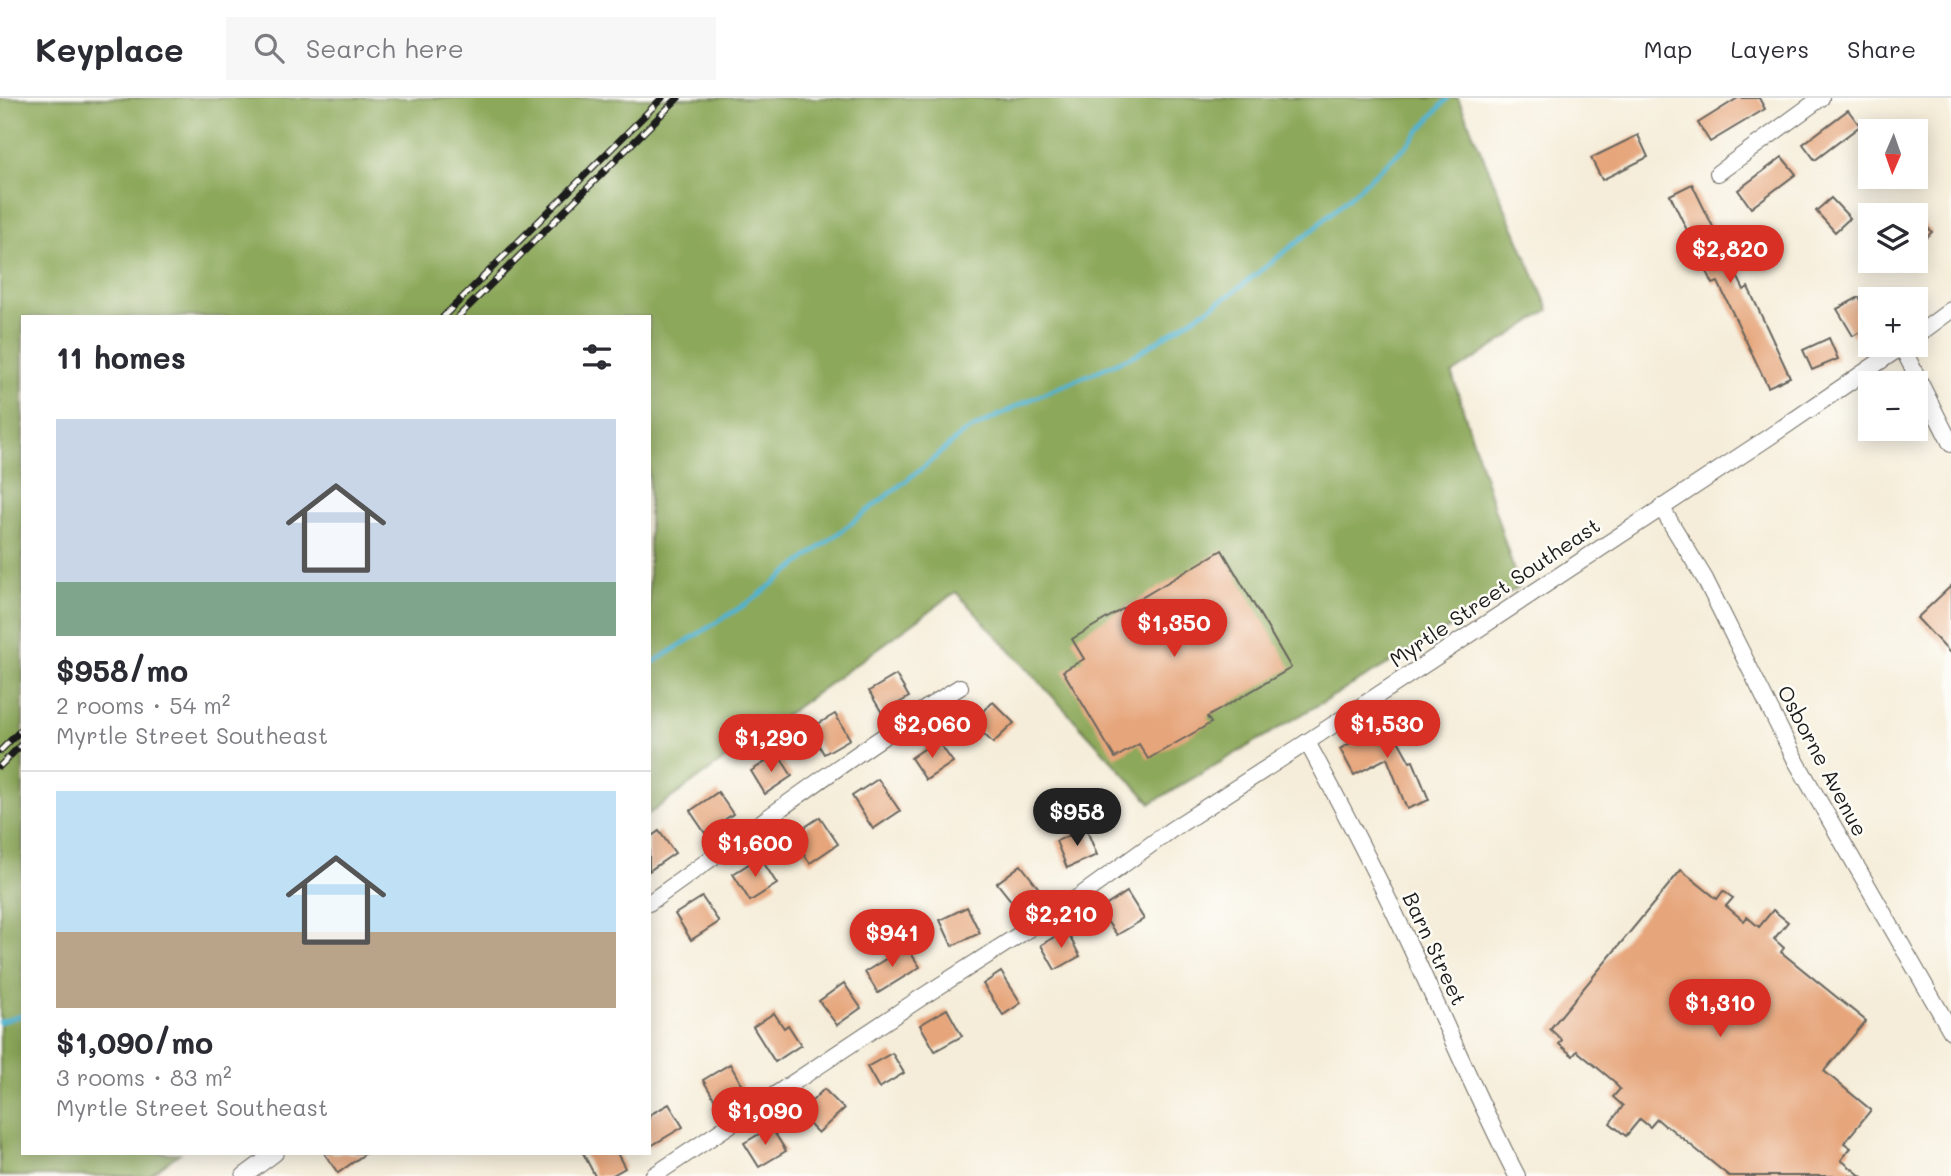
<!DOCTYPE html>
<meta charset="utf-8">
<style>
:root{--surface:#fff;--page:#f7f7f7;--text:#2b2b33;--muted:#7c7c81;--line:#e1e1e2;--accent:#d93025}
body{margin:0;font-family:Mali,sans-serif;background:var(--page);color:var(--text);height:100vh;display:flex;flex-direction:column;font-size:26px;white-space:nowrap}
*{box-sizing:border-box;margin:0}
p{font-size:23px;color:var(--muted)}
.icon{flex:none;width:38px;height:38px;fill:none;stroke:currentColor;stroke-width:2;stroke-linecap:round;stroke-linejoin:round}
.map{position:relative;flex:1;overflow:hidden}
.drawer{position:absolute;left:21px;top:217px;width:630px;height:840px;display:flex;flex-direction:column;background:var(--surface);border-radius:0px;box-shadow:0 4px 18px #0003}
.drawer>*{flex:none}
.needle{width:46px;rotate:182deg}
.tools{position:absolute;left:1858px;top:21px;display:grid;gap:14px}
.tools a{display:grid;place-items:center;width:70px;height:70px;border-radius:0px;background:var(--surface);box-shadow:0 4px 18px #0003;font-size:35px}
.price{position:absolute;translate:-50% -60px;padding:0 16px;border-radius:24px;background:var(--accent);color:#fff;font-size:23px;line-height:46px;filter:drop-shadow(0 2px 4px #0008)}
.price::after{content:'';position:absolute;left:50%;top:42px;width:21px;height:16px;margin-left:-10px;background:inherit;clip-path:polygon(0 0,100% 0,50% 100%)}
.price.selected{background:#222;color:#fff}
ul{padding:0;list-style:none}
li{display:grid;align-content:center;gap:14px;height:371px;padding:0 35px}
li+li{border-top:2px solid var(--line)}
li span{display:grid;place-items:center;height:217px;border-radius:0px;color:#555}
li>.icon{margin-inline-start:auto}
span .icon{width:126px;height:126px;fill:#fffc;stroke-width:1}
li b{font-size:30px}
h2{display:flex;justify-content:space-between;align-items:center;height:84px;padding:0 35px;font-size:30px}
header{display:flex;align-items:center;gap:42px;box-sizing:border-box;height:98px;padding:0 35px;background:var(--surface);border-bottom:2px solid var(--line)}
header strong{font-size:33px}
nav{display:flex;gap:38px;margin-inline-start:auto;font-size:24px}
.search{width:490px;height:63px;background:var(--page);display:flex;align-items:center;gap:18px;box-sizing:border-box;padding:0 24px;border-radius:0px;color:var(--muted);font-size:26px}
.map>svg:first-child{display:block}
.forest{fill:#8ca85a;stroke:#54623b;stroke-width:2}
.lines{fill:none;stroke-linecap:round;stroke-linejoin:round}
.stream{stroke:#50b2cf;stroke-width:4.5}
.building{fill:#e6a57a}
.minor-casing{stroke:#68655e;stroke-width:18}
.minor{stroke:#fff;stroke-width:16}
.rail-casing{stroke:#1c1c1c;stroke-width:7}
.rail{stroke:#fdfcf7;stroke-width:4.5;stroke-dasharray:13;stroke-linecap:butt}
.labels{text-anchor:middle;stroke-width:5;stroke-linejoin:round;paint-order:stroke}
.street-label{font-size:21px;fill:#1c1c1c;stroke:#fdfcf7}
</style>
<header>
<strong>Keyplace</strong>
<div class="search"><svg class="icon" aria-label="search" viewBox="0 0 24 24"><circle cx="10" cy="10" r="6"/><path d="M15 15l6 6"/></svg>Search here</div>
<nav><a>Map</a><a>Layers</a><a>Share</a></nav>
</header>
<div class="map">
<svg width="1951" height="1078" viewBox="0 0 1951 1078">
<rect width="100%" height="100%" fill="#fdfcf7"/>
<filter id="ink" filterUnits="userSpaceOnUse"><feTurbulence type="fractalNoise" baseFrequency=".0143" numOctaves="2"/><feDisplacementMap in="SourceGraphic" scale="14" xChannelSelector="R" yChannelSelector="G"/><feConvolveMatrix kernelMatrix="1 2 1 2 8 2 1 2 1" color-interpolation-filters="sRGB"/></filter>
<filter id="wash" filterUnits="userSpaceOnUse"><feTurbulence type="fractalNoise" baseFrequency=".00686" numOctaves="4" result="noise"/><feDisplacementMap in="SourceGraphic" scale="28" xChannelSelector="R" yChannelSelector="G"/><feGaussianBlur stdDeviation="1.57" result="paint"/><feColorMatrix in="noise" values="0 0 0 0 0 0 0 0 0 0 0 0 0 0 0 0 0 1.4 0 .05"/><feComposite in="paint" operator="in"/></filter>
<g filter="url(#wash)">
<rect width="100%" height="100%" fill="#f5edd9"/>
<polygon class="forest" points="0,0 1458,0 1549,212 1452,276 1519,489 1151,705 956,494 649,716 649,219 23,219 23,1055 180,1055 148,1078 0,1078"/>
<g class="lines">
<g class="stream">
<polyline points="649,567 752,502 925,368 962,336 1025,304 1137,256 1231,196 1310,134 1406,48 1448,0"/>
<polyline points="0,924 23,917"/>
</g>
</g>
<g id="blocks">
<g class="building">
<polygon points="1738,0 1759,0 1765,11 1710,44 1698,25"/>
<polygon points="1848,12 1860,28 1815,62 1803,46"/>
<polygon points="1638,37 1648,59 1602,82 1591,60"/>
<polygon points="1782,59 1796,76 1751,110 1738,92"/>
<polygon points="1692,86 1744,192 1748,189 1790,279 1768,289 1718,184 1713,186 1670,97"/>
<polygon points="1831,100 1850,120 1835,134 1816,113"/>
<polygon points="1916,118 1932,134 1916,149"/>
<polygon points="1859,199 1871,219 1871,228 1853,238 1837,211"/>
<polygon points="1829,240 1838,261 1812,272 1803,252"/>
<polygon points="1222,452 1291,570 1207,619 1211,625 1148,661 1139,646 1115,660 1063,573 1084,561 1072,541"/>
<polygon points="1951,488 1951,556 1917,520"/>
<polygon points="896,577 909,599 882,615 869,593"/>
<polygon points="993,604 1014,625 993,645 972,624"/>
<polygon points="835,616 850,641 824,656 809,631"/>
<polygon points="1384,617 1410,664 1413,663 1429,702 1407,711 1387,660 1354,677 1340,651 1375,631 1371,624"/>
<polygon points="937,642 953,664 926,682 911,660"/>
<polygon points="778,656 792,678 765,696 751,673"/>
<polygon points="878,681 900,713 873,731 852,698"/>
<polygon points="718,694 733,716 705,735 690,713"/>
<polygon points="820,719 838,746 810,765 792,738"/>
<polygon points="1086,730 1097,757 1067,770 1056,743"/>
<polygon points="659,733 675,755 649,773 649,740"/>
<polygon points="760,759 777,786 750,803 733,776"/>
<polygon points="1021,767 1040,792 1017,810 997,785"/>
<polygon points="1681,772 1717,801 1723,793 1733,800 1726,808 1744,823 1747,819 1759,829 1773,812 1788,824 1774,841 1784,850 1781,854 1866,923 1824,973 1871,1012 1844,1045 1851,1050 1841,1062 1861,1078 1729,1078 1666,1027 1665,1028 1657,1021 1650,1029 1640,1021 1626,1038 1610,1025 1623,1008 1613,999 1620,991 1615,986 1616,985 1577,953 1573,958 1559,946 1562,942 1550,931"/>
<polygon points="1127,794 1144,821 1117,837 1099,812"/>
<polygon points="702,799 719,824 691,842 675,816"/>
<polygon points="967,809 980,835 952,848 940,822"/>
<polygon points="1066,832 1080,858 1055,872 1041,847"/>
<polygon points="906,848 920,869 878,895 865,874"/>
<polygon points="1001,874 1021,905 1003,917 983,886"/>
<polygon points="844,885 861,910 837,927 819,903"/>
<polygon points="947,911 962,938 935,953 920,927"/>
<polygon points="774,915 784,930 788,927 801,947 775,964 753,929"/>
<polygon points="892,955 904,975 879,990 867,969"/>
<polygon points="730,966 743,989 716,1004 703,982"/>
<polygon points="824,991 844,1011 818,1035 805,1022 812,1015 806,1009"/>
<polygon points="669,1006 683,1029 649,1049 649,1017"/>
<polygon points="771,1029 786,1053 759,1069 744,1045"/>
<polygon points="324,1055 366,1055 338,1075"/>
<polygon points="583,1055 617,1055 625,1070 611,1078 595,1078"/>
</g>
</g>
</g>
<g filter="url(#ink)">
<use href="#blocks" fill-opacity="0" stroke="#68655e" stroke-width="2"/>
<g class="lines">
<defs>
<g id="minor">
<polyline points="1718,75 1821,0"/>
<polyline points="1916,238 1951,212"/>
<polyline points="1902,249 1951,346"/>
<polyline points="1661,409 1705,481 1796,663 1951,933"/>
<path d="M1307,644C1344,712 1379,780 1411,850C1446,926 1478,1003 1517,1078"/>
<path d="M649,805C752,732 853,655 960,589"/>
<polyline points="244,1078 275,1055"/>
<polyline points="653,1078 919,901 1080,798 1171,732 1307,644 1769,339 1904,247"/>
</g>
</defs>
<use href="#minor" class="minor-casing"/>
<use href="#minor" class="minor"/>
<defs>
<g id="rail">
<polyline points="443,219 662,0"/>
<polyline points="458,219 678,0"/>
<polyline points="0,653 23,630"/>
<polyline points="0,668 23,645"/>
</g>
</defs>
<use href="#rail" class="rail-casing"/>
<use href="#rail" class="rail"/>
</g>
</g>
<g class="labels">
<g class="street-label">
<text transform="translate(1495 495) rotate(-34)" y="7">Myrtle Street Southeast</text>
<text transform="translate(1822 663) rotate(62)" y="7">Osborne Avenue</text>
<text transform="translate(1434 851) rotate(65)" y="7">Barn Street</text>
</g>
</g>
</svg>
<div class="tools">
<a><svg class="needle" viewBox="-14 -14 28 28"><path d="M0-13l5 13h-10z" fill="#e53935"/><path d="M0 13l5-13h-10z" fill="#7c7c81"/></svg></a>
<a><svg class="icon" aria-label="layers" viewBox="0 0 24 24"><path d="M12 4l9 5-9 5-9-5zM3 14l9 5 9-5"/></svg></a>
<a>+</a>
<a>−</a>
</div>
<b class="price" style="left:1730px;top:187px">$2,820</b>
<b class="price" style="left:1174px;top:561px">$1,350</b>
<b class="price" style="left:932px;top:662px">$2,060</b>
<b class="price" style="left:1387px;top:662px">$1,530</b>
<b class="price" style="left:771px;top:676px">$1,290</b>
<b class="price selected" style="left:1077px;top:750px">$958</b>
<b class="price" style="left:755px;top:781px">$1,600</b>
<b class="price" style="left:1061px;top:852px">$2,210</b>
<b class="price" style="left:892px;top:871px">$941</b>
<b class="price" style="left:1720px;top:941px">$1,310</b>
<b class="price" style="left:765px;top:1049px">$1,090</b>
<section class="drawer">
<h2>11 homes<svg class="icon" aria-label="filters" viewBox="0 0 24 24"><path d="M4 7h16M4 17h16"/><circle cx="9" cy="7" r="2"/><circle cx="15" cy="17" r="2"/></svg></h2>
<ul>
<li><span style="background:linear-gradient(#c9d6e8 75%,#7fa58c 0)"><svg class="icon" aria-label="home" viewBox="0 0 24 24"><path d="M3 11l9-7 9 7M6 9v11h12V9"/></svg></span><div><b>$958/mo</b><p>2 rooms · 54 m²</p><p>Myrtle Street Southeast</p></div></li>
<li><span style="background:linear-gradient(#bfe0f5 65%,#b9a48a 0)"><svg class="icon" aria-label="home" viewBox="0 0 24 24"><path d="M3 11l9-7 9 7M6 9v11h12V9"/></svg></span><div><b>$1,090/mo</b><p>3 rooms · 83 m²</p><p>Myrtle Street Southeast</p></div></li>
</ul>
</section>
</div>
